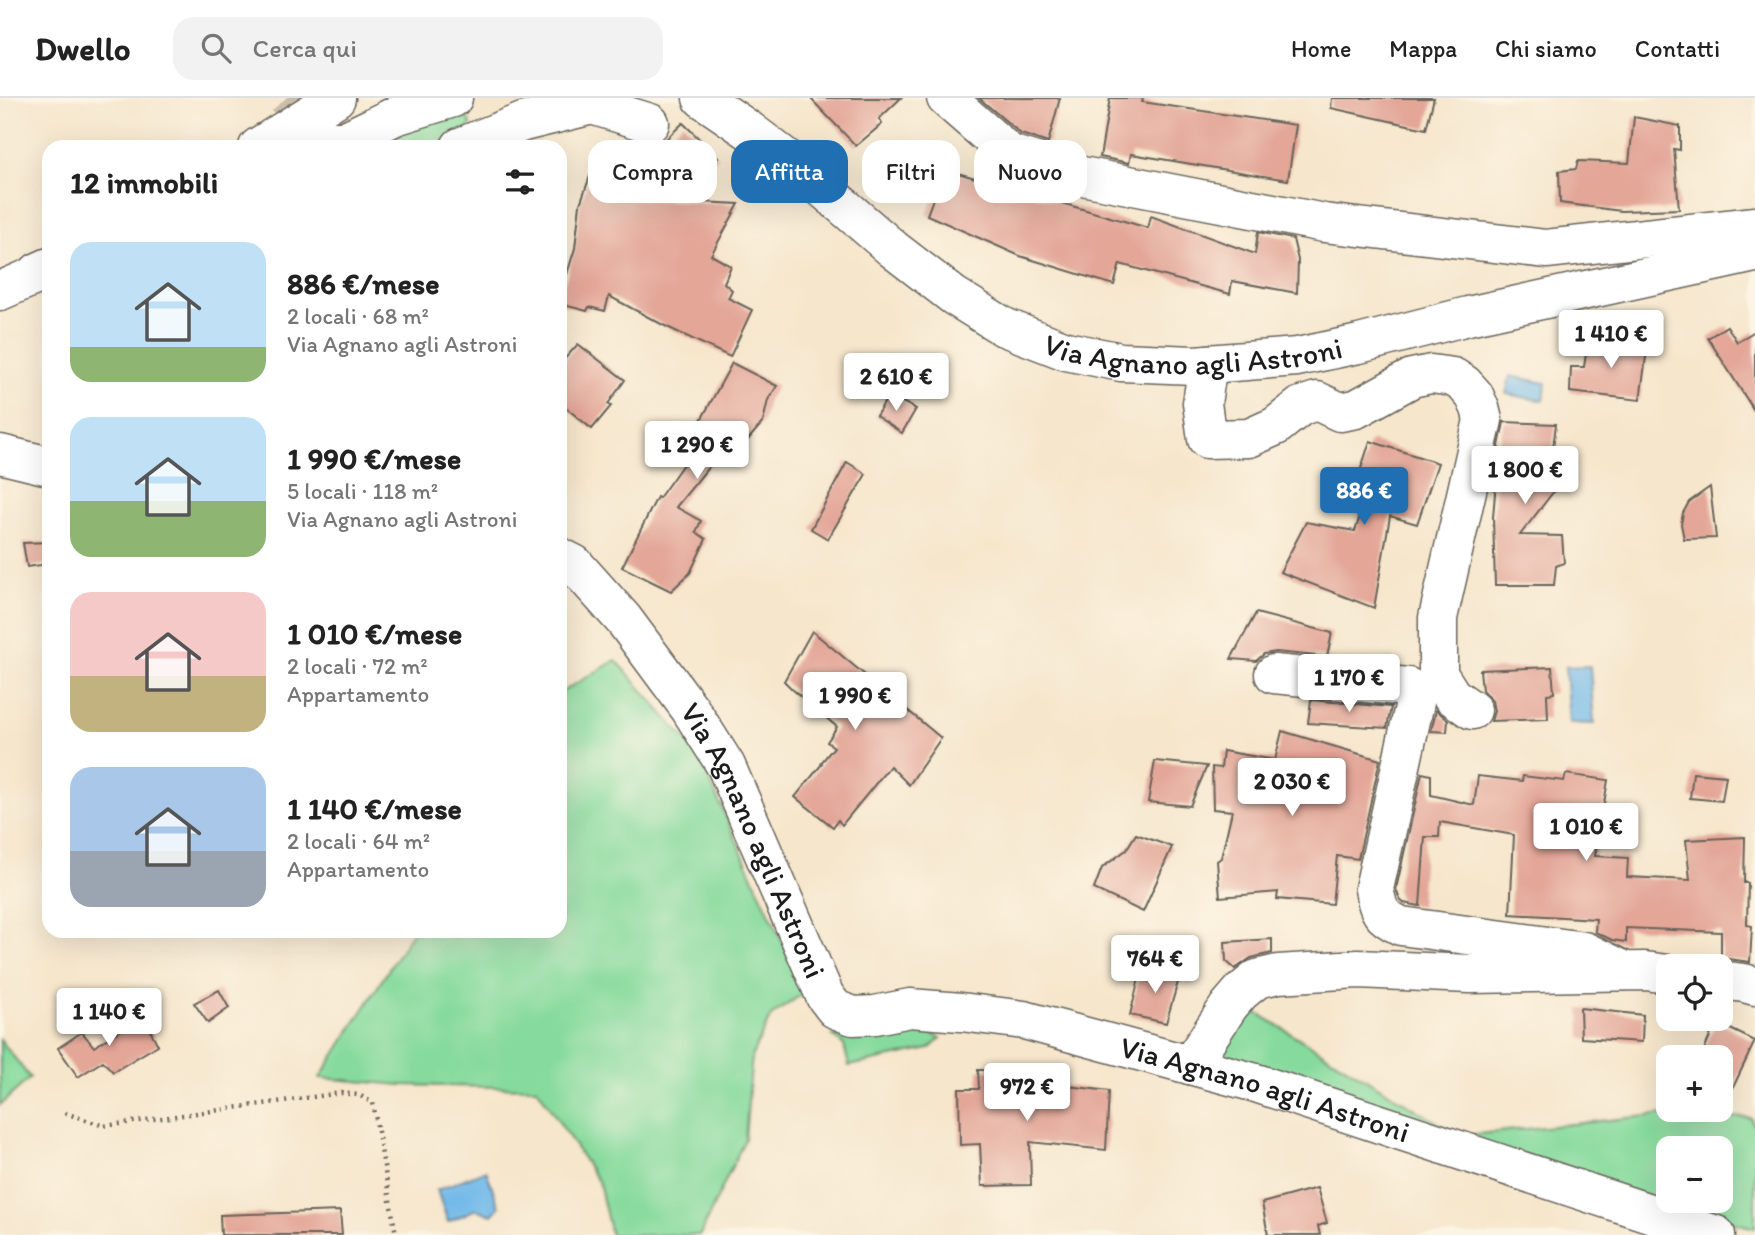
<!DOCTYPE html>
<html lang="it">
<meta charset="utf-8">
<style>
:root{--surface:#fff;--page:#f2f2f2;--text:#222;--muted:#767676;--line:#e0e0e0;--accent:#1f6fb2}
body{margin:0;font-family:Itim,sans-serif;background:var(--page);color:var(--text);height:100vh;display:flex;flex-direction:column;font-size:26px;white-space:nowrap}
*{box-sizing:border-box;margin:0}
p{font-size:23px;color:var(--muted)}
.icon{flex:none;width:38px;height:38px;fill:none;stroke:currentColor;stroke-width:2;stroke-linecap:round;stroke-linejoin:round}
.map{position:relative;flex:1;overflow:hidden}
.panel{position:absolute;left:42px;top:42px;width:525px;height:798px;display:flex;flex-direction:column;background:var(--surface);border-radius:21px;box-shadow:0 7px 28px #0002}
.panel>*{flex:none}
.hud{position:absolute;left:588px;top:42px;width:665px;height:63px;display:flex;gap:14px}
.buttons{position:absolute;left:1656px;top:856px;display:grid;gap:14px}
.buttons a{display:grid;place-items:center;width:77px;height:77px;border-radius:14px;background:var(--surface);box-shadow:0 7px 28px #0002;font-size:35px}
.price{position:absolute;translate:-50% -60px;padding:0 16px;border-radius:7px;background:#fff;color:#222;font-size:23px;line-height:46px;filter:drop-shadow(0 2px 4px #0008)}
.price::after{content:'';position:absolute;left:50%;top:42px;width:21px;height:16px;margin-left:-10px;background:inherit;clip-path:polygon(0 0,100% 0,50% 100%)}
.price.current{background:var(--accent);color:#fff}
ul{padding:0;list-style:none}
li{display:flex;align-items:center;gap:21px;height:175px;padding:0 28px}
li span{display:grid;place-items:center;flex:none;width:196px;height:140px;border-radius:21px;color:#555}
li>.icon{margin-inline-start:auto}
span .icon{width:84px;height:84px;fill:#fffc;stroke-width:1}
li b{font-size:30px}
h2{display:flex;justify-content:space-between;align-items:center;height:84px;padding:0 28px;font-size:30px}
.chip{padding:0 24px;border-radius:21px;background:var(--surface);box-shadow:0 7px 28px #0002;font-size:24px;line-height:63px}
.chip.current{background:var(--accent);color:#fff}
header{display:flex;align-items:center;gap:42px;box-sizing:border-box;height:98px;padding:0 35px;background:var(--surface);border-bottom:2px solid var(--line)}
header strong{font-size:33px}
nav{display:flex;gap:38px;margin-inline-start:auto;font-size:24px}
.search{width:490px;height:63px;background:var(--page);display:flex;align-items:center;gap:18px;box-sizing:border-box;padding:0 24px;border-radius:21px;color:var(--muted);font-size:26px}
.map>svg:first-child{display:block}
.green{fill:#86da9d;stroke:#517b5c;stroke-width:2;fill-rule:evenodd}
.water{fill:#72b9e9;stroke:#476a82;stroke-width:2}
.building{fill:#e3a697}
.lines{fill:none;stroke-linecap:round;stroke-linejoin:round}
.minor-tunnel{stroke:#cabea9;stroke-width:38;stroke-dasharray:38 19;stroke-linecap:butt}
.minor-casing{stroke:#68635a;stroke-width:41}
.path{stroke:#68635a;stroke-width:4.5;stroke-dasharray:2 5;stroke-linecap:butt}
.minor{stroke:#fff;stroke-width:38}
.labels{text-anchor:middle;stroke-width:7;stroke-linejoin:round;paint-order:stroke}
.street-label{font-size:30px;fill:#1c1c1c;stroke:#fcf5e5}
</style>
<header>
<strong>Dwello</strong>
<div class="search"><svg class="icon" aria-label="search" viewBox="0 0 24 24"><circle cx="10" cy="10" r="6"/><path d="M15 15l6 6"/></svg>Cerca qui</div>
<nav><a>Home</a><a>Mappa</a><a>Chi siamo</a><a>Contatti</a></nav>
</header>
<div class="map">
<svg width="1755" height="1137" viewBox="0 0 1755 1137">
<rect width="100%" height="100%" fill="#fcf5e5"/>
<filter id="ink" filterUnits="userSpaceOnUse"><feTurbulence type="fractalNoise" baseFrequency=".0143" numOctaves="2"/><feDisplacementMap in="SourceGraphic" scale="14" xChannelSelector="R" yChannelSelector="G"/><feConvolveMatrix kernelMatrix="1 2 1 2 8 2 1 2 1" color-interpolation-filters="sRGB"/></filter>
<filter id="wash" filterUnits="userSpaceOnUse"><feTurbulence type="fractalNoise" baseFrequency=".00686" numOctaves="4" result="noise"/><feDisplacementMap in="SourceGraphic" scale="28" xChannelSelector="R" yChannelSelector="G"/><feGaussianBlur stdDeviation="1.57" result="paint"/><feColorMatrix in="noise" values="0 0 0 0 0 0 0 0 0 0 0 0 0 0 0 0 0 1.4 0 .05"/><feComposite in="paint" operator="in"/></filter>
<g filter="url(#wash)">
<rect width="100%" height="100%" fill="#f6e6cc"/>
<g class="green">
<polygon points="450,7 467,16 471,27 457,43 440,49 347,49"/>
<polygon points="616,562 697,655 805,894 771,918 752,957 745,1041 700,1137 611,1137 599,1085 537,990 401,987 320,980 413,833 560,833 560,595"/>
<path d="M1244,907L1460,1038L1665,1016L1751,1020L1755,1030V1130L1624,1097L1209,957ZM1668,1050H1720V1102H1668Z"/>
<polygon points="921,931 941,940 929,951 849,968 844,947 833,938"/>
<polygon points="0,941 30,980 0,1007"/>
</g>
<g class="water">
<polygon points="1510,278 1546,285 1544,303 1506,296"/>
<polygon points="1590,568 1594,626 1569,625 1565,569"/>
<polygon points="486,1072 499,1109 492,1117 476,1111 448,1124 437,1092"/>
</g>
<g id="blocks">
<g class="building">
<polygon points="810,0 901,0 879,21 882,26 856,48"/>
<polygon points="979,0 1060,0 1048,45 1021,36"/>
<polygon points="1110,0 1143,0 1142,4 1296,27 1288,82 1131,56 1129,65 1100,59"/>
<polygon points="1332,0 1434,0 1426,31 1331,10"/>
<polygon points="1634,19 1680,28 1680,52 1674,51 1679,111 1621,113 1560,105 1559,73 1576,71 1578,63 1629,65"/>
<polygon points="683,25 718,59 694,85 673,67 675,65 669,57 672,51 665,42"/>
<polygon points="593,70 615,77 641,101 739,106 711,157 731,168 724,185 732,192 728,200 752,212 730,259 663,227 609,198 605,213 589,209 587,213 560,206 560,199 575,150 580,106"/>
<polygon points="944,71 1148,130 1151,118 1255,156 1258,134 1293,141 1298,162 1297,195 1232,183 1230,196 1120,166 1114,187 1020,158 927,117"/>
<polygon points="1727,228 1737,244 1755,233 1755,314 1708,240"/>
<polygon points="1588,242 1648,245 1640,302 1570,294 1571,269 1584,269"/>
<polygon points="578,246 625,282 608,306 611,308 592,331 560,305 560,266"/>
<polygon points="732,265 777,288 768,302 763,324 747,343 745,343 738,353 728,345 676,409 701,423 696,434 706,441 690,475 671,493 622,469 657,399 659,400 708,331 700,324"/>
<polygon points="889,297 916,311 902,335 876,318"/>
<polygon points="1504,324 1556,326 1553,350 1557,351 1554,393 1520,437 1562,438 1564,465 1556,468 1554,487 1495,487 1493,419 1499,348"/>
<polygon points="1370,343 1438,365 1417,426 1390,418 1374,510 1280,474 1306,424 1355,433 1369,391 1356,386"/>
<polygon points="847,364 866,376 828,441 811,431"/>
<polygon points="1710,389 1716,440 1684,441 1681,426 1683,415 1689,404"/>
<polygon points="49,444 49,466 27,469 23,445"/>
<polygon points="1256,515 1332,535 1327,559 1276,554 1264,556 1256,563 1231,561"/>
<polygon points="812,533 941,640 909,687 890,668 842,727 838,722 833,729 795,699 822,666 821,665 834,649 827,644 837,629 792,591 784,583"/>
<polygon points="1552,569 1554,595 1547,596 1548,621 1491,623 1494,613 1492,603 1482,592 1480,572"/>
<polygon points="1311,602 1391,609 1387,630 1308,625"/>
<polygon points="1436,612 1448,622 1447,634 1431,633"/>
<polygon points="1282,633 1380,662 1358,761 1337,758 1332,806 1277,801 1278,794 1220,799 1217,763 1221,760 1232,713 1213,711 1212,669 1221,670 1223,653 1275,662"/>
<polygon points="1155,663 1207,668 1190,708 1148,704"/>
<polygon points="1422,675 1431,677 1431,697 1474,707 1478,678 1522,683 1523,678 1564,683 1566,676 1608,682 1595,758 1628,760 1627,779 1690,782 1686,742 1745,739 1744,785 1748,785 1747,827 1752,828 1750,864 1721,860 1721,834 1626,830 1626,844 1612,842 1595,834 1596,821 1510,816 1514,737 1440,724 1439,739 1425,739 1420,808 1404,805 1400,802 1396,791"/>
<polygon points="1693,675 1726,678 1722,703 1690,700"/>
<polygon points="1136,736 1172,749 1143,814 1094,791 1102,770 1126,752"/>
<polygon points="1272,841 1272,855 1251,860 1235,871 1226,863 1225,844"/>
<polygon points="1142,868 1180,877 1166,925 1130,917"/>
<polygon points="219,892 229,910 208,925 194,905"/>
<polygon points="1580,910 1643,917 1642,944 1581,940"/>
<polygon points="142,918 158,947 113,974 103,963 78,979 58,950 82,934 94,949"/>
<polygon points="1716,924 1755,943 1720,1017 1720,959 1701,959"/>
<polygon points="978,972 1009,972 1009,987 1051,986 1109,993 1106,1052 1030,1044 1031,1087 982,1088 980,1046 960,1047 959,991 979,991"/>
<polygon points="1317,1090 1327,1125 1318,1128 1320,1137 1268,1137 1262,1105"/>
<polygon points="340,1113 342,1137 221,1137 220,1117"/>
</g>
</g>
</g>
<g filter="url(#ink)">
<use href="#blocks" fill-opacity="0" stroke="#68635a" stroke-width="2"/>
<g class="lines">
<polyline class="minor-tunnel" points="286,0 324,43"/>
<defs>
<g id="minor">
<path id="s1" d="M702,0L750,33L799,70L893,151L954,198L1004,229L1066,253L1121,264L1194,267L1297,259L1359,246L1468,218L1755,155"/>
<polyline points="946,0 1010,56 1082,78 1324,125 1546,151 1755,128"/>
<polyline points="324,43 344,43 395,18 453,0"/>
<polyline points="258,49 336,0"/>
<polyline points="460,49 523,24 592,7 650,25"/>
<polyline points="0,193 37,177 38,174 49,169"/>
<polyline points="1208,266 1202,305 1207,341 1249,340 1276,328 1301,308 1317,303 1340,314 1356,311 1412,280 1431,276 1453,279 1464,286 1474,297 1480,310 1483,322 1438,520 1438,576 1452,598 1472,612"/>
<polyline points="0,356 49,368"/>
<path id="s2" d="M560,459L574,466L624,522L690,611L726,668L825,898L835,911L853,918L875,917L910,910L961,914L1024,922L1256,985L1716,1137"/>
<path d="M1274,576L1408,589L1417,595L1374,791C1379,813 1379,818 1401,828L1584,853L1625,873"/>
<polyline points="1720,882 1744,885 1755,888"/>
<polyline points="1190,967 1229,908 1241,894 1257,881 1278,876 1358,871 1470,876 1645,873 1668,876"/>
</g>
</defs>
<use href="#minor" class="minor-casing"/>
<polyline class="path" points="65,1015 104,1028 341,995 359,997 373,1005 396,1137"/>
<use href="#minor" class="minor"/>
</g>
</g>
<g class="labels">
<g class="street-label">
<text dy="10" stroke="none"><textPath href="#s1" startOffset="574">Via Agnano agli Astroni</textPath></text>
<text dy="10" stroke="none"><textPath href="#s2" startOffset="348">Via Agnano agli Astroni</textPath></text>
<text dy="10" stroke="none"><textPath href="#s2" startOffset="978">Via Agnano agli Astroni</textPath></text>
</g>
</g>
</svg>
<div class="buttons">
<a><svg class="icon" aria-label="locate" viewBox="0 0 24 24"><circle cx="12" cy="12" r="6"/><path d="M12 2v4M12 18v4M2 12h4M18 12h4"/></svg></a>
<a>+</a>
<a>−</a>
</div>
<b class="price" style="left:1611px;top:272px">1 410 €</b>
<b class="price" style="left:896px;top:315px">2 610 €</b>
<b class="price" style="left:697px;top:383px">1 290 €</b>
<b class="price" style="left:1525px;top:408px">1 800 €</b>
<b class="price current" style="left:1364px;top:429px">886 €</b>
<b class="price" style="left:1349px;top:616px">1 170 €</b>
<b class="price" style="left:855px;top:634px">1 990 €</b>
<b class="price" style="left:1292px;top:720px">2 030 €</b>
<b class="price" style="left:1586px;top:765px">1 010 €</b>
<b class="price" style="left:1155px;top:897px">764 €</b>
<b class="price" style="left:109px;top:950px">1 140 €</b>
<b class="price" style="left:1027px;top:1025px">972 €</b>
<div class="hud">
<a class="chip">Compra</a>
<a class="chip current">Affitta</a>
<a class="chip">Filtri</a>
<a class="chip">Nuovo</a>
</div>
<section class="panel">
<h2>12 immobili<svg class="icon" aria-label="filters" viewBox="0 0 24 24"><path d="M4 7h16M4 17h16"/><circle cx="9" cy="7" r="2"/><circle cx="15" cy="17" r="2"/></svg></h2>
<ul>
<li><span style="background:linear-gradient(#bfe0f5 75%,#8fb573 0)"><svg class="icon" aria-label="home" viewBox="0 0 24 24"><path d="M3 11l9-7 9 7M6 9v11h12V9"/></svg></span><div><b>886 €/mese</b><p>2 locali · 68 m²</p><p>Via Agnano agli Astroni</p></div></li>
<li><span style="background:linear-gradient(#bfe0f5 60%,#8fb573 0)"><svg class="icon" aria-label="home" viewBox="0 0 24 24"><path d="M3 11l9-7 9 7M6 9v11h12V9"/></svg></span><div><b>1 990 €/mese</b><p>5 locali · 118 m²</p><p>Via Agnano agli Astroni</p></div></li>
<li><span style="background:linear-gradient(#f6c9c9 60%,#c2b280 0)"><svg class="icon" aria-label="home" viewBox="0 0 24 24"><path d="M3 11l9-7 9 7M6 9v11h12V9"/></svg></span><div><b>1 010 €/mese</b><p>2 locali · 72 m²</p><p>Appartamento</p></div></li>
<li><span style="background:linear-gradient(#a9c7e8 60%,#9aa5b1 0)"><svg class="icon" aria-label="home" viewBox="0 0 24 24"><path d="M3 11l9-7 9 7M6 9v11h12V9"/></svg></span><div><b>1 140 €/mese</b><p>2 locali · 64 m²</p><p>Appartamento</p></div></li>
</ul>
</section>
</div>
